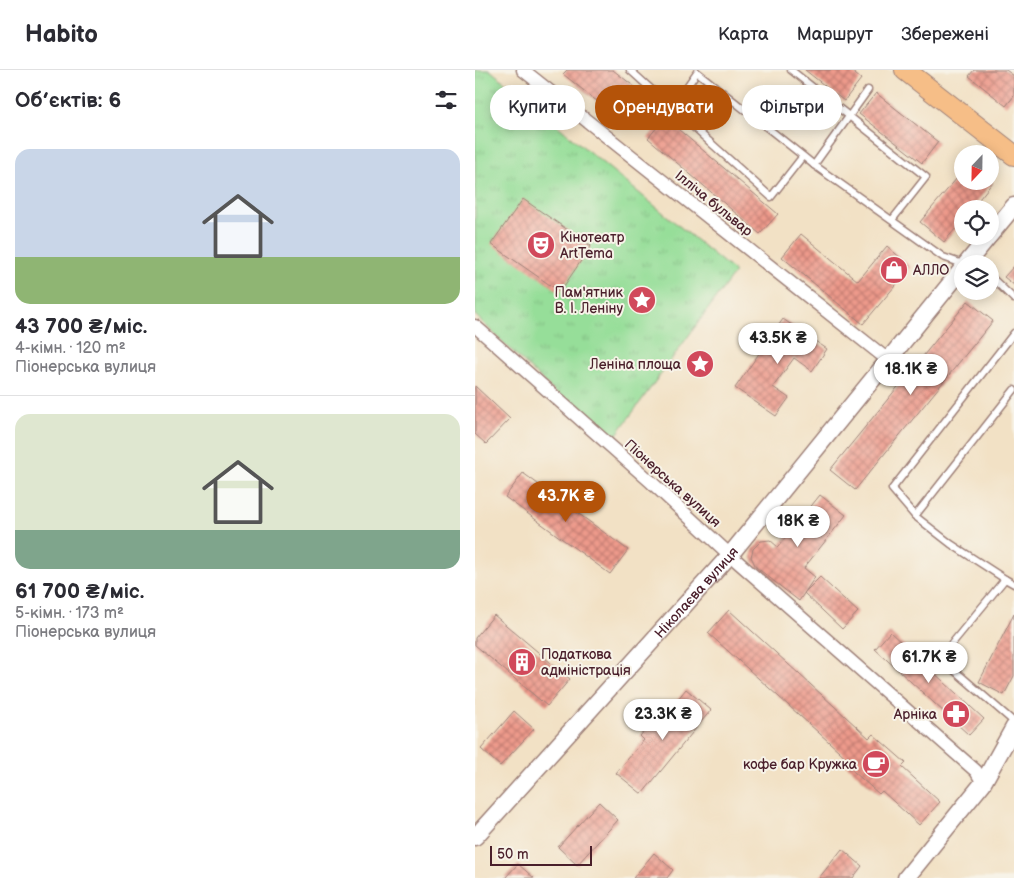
<!DOCTYPE html>
<html lang="uk">
<meta charset="utf-8">
<style>
:root{--surface:#fff;--page:#f7f7f7;--text:#2b2b33;--muted:#7c7c81;--line:#e1e1e2;--accent:#b45309}
body{margin:0;font-family:"Balsamiq Sans",sans-serif;background:var(--page);color:var(--text);height:100vh;display:flex;flex-direction:column;font-size:19px;white-space:nowrap}
*{box-sizing:border-box;margin:0}
p{font-size:16px;color:var(--muted)}
.icon{flex:none;width:28px;height:28px;fill:none;stroke:currentColor;stroke-width:2;stroke-linecap:round;stroke-linejoin:round}
.map{position:relative;flex:1;overflow:hidden}
.drawer{display:flex;flex-direction:column;background:var(--surface);width:475px}
.drawer>*{flex:none}
.top-card{position:absolute;left:15px;top:15px;width:449px;height:45px;display:flex;gap:10px}
.needle{width:32px;rotate:202deg}
.buttons{position:absolute;left:479px;top:75px;display:grid;gap:10px}
.buttons a{display:grid;place-items:center;width:45px;height:45px;border-radius:50%;background:var(--surface);box-shadow:0 2px 12px #0003;font-size:25px}
.scale{position:absolute;left:15px;bottom:12px;width:102px;box-sizing:border-box;padding-left:5px;border:2px solid #4a1f2b;border-top:0;font-size:14px;line-height:18px;white-space:nowrap;color:#4a1f2b;-webkit-text-stroke:4px #f7f3e8;paint-order:stroke}
.price{position:absolute;translate:-50% -42px;padding:0 11px;border-radius:18px;background:#fff;color:#222;font-size:16px;line-height:32px;filter:drop-shadow(0 1px 2px #0008)}
.price::after{content:'';position:absolute;left:50%;top:30px;width:15px;height:11px;margin-left:-8px;background:inherit;clip-path:polygon(0 0,100% 0,50% 100%)}
.price.selected{background:var(--accent);color:#fff}
ul{padding:0;list-style:none}
li{display:grid;align-content:center;gap:10px;height:265px;padding:0 15px}
li+li{border-top:1px solid var(--line)}
li span{display:grid;place-items:center;height:155px;border-radius:15px;color:#555}
li>.icon{margin-inline-start:auto}
span .icon{width:90px;height:90px;fill:#fffc;stroke-width:1}
li b{font-size:21px}
h2{display:flex;justify-content:space-between;align-items:center;height:60px;padding:0 15px;font-size:21px}
.pill{padding:0 18px;border-radius:22px;background:var(--surface);box-shadow:0 2px 12px #0003;font-size:18px;line-height:45px}
.pill.selected{background:var(--accent);color:#fff}
header{display:flex;align-items:center;gap:30px;box-sizing:border-box;height:70px;padding:0 25px;background:var(--surface);border-bottom:1px solid var(--line)}
header strong{font-size:24px}
nav{display:flex;gap:28px;margin-inline-start:auto;font-size:18px}
main{display:flex;flex:1;min-height:0}
.map>svg:first-child{display:block}
.park{fill:url(#park-tufts);stroke:#707e62}
.building{fill:url(#building-cross-hatch)}
.lines{fill:none;stroke-linecap:round;stroke-linejoin:round}
.service-casing{stroke:#9e8078;stroke-width:9}
.minor-casing{stroke:#9e8078;stroke-width:15}
.tertiary-casing{stroke:#9e8078;stroke-width:19}
.primary-casing{stroke:#9e8078;stroke-width:22}
.service{stroke:#fff;stroke-width:6}
.minor{stroke:#fff;stroke-width:12}
.tertiary{stroke:#fff;stroke-width:16}
.primary{stroke:#f6be87;stroke-width:20}
.labels{text-anchor:middle;stroke-width:4;stroke-linejoin:round;paint-order:stroke}
.street-label{font-size:14px;fill:#4a1f2b;stroke:#f7f3e8}
.poi-label{font-size:14px;fill:#4a1f2b;stroke:#f7f3e8;text-anchor:end}
</style>
<header>
<strong>Habito</strong>
<nav><a>Карта</a><a>Маршрут</a><a>Збережені</a></nav>
</header>
<main>
<section class="drawer">
<h2>Об’єктів: 6<svg class="icon" aria-label="filters" viewBox="0 0 24 24"><path d="M4 7h16M4 17h16"/><circle cx="9" cy="7" r="2"/><circle cx="15" cy="17" r="2"/></svg></h2>
<ul>
<li><span style="background:linear-gradient(#c9d6e8 70%,#8fb573 0)"><svg class="icon" aria-label="home" viewBox="0 0 24 24"><path d="M3 11l9-7 9 7M6 9v11h12V9"/></svg></span><div><b>43 700 ₴/міс.</b><p>4-кімн. · 120 m²</p><p>Піонерська вулиця</p></div></li>
<li><span style="background:linear-gradient(#dfe7d0 75%,#7fa58c 0)"><svg class="icon" aria-label="home" viewBox="0 0 24 24"><path d="M3 11l9-7 9 7M6 9v11h12V9"/></svg></span><div><b>61 700 ₴/міс.</b><p>5-кімн. · 173 m²</p><p>Піонерська вулиця</p></div></li>
</ul>
</section>
<div class="map">
<svg width="539" height="808" viewBox="0 0 539 808">
<defs>
<pattern id="park-tufts" width="24" height="20" patternUnits="userSpaceOnUse" patternTransform="scale(1.25)"><rect width="24" height="20" fill="#96de99"/><path d="M3 7l-1-3M5 7V3M7 7l1-3M15 17l-1-3M17 17v-4M19 17l1-3" fill="none" stroke="#83be84"/></pattern>
<pattern id="building-cross-hatch" width="8" height="8" patternUnits="userSpaceOnUse" patternTransform="scale(1.25)"><rect width="8" height="8" fill="#ed9a8b"/><path d="M0 0l8 8M0 8l8-8" fill="none" stroke="#c27d72"/></pattern>
</defs>
<rect width="100%" height="100%" fill="#f7f3e8"/>
<filter id="ink" filterUnits="userSpaceOnUse"><feTurbulence type="fractalNoise" baseFrequency=".02" numOctaves="2"/><feDisplacementMap in="SourceGraphic" scale="10" xChannelSelector="R" yChannelSelector="G"/><feConvolveMatrix kernelMatrix="1 2 1 2 8 2 1 2 1" color-interpolation-filters="sRGB"/></filter>
<filter id="wash" filterUnits="userSpaceOnUse"><feTurbulence type="fractalNoise" baseFrequency=".0096" numOctaves="4" result="noise"/><feDisplacementMap in="SourceGraphic" scale="20" xChannelSelector="R" yChannelSelector="G"/><feGaussianBlur stdDeviation="1.12" result="paint"/><feColorMatrix in="noise" values="0 0 0 0 0 0 0 0 0 0 0 0 0 0 0 0 0 1.4 0 .05"/><feComposite in="paint" operator="in"/></filter>
<g filter="url(#wash)">
<rect width="100%" height="100%" fill="#f2e1c5"/>
<polygon class="park" points="0,0 15,0 260,202 134,375 0,245"/>
<g id="blocks">
<g class="building">
<polygon points="92,0 138,0 170,25 148,52 88,4"/>
<polygon points="330,0 375,0 386,9 369,31"/>
<polygon points="499,0 531,0 539,6 539,26 531,36 494,6"/>
<polygon points="401,23 463,72 447,93 384,44"/>
<polygon points="190,48 303,144 285,164 173,68"/>
<polygon points="488,101 488,111 515,111 515,110 518,112 496,139 488,139 488,150 469,172 445,152"/>
<polygon points="48,129 116,176 85,222 16,174"/>
<polygon points="326,164 383,211 412,176 436,197 388,254 307,187"/>
<polygon points="539,196 539,215 529,207"/>
<polygon points="493,231 518,251 380,420 355,400"/>
<polygon points="308,249 352,279 337,301 319,288 298,317 314,328 301,346 260,318"/>
<polygon points="0,316 35,349 11,374 0,364"/>
<polygon points="48,403 153,480 135,504 30,427"/>
<polygon points="345,425 371,445 329,498 340,507 324,531 281,497 276,487 278,479 286,471 295,470 303,477"/>
<polygon points="345,507 383,542 367,559 329,523"/>
<polygon points="254,540 394,668 398,664 431,693 427,697 465,732 444,755 407,721 404,724 370,694 374,690 233,563"/>
<polygon points="539,544 539,606 529,625 504,612"/>
<polygon points="19,545 95,609 72,636 0,575 0,568"/>
<polygon points="415,562 509,649 494,665 400,579"/>
<polygon points="211,619 236,640 167,724 141,703 169,670 165,666 181,647 185,651"/>
<polygon points="39,641 59,659 25,696 6,679"/>
<polygon points="124,732 143,750 102,795 83,777"/>
<polygon points="367,779 387,796 378,808 344,808"/>
<polygon points="179,783 198,800 192,808 158,808"/>
<polygon points="43,794 59,808 30,808"/>
</g>
</g>
</g>
<g filter="url(#ink)">
<use href="#blocks" fill-opacity="0" stroke="#9e8078" stroke-width="1"/>
<g class="lines">
<defs>
<g id="service">
<polyline points="155,0 197,38"/>
<polyline points="316,0 451,107 417,150"/>
<polyline points="328,86 296,127 197,38 222,2 328,86 339,95 468,187 488,194"/>
<polyline points="339,95 393,20"/>
<polyline points="515,206 539,229"/>
<polyline points="539,263 417,419 440,446 476,474 530,509 465,588 539,652"/>
<polyline points="440,446 539,320"/>
<polyline points="530,509 539,514"/>
</g>
<g id="minor">
<polyline points="48,0 413,290"/>
<polyline points="0,256 175,411 255,485 501,701 508,713"/>
</g>
<g id="tertiary">
<polyline points="515,165 539,136"/>
<polyline points="491,194 514,166"/>
<path id="s1" d="M0,767L255,485L488,198"/>
<polyline points="431,808 508,713 539,657"/>
</g>
<polyline id="primary" points="430,0 539,85"/>
</defs>
<use href="#service" class="service-casing"/>
<use href="#minor" class="minor-casing"/>
<use href="#tertiary" class="tertiary-casing"/>
<use href="#primary" class="primary-casing"/>
<use href="#service" class="service"/>
<use href="#minor" class="minor"/>
<use href="#tertiary" class="tertiary"/>
<use href="#primary" class="primary"/>
</g>
</g>
<defs>
<symbol id="theatre-disc" viewBox="-11 -11 22 22"><circle r="9.5" fill="#d1495b" stroke="#f7f3e8"/><path d="M-5-5.5Q0-4 5-5.5V0Q5 5 0 6Q-5 5-5 0ZM-3.3-2.5H-1v1.5H-3.3ZM1-2.5H3.3v1.5H1ZM-2.8 1Q0 5.5 2.8 1Z" fill="#fff"/></symbol>
<symbol id="shop-disc" viewBox="-11 -11 22 22"><circle r="9.5" fill="#d1495b" stroke="#f7f3e8"/><path d="M-5-2.5h2.3a2.7 3.5 0 0 1 5.4 0H5L5.5 6h-11ZM-1.5-2.5h3a1.5 2.3 0 0 0-3 0Z" fill="#fff"/></symbol>
<symbol id="sight-disc" viewBox="-11 -11 22 22"><circle r="9.5" fill="#d1495b" stroke="#f7f3e8"/><path d="M0-6L1.8-2.2L6-1.7L2.9 1.2L3.7 5.4L0 3.3L-3.7 5.4L-2.9 1.2L-6-1.7L-1.8-2.2Z" fill="#fff"/></symbol>
<symbol id="building-disc" viewBox="-11 -11 22 22"><circle r="9.5" fill="#d1495b" stroke="#f7f3e8"/><path d="M-4-6H4V6H1V3H-1V6H-4ZM-2.5-4.3h1.7v1.8h-1.7ZM.8-4.3h1.7v1.8H.8ZM-2.5-1h1.7V.8h-1.7ZM.8-1h1.7V.8H.8Z" fill="#fff"/></symbol>
<symbol id="pharmacy-disc" viewBox="-11 -11 22 22"><circle r="9.5" fill="#d1495b" stroke="#f7f3e8"/><path d="M-2-6h4v4h4v4h-4v4h-4v-4h-4v-4h4Z" fill="#fff"/></symbol>
<symbol id="cafe-disc" viewBox="-11 -11 22 22"><circle r="9.5" fill="#d1495b" stroke="#f7f3e8"/><path d="M-5.5-4.5H6V0H3Q3 3.5 0 3.5H-2.5Q-5.5 3.5-5.5 0ZM3-3.2v2h1.7v-2ZM-6 4.5H4V6H-6Z" fill="#fff"/></symbol>
</defs>
<g fill-rule="evenodd">
<use href="#theatre-disc" x="50" y="159" width="32" height="32"/>
<use href="#shop-disc" x="403" y="184" width="32" height="32"/>
<use href="#sight-disc" x="151" y="214" width="32" height="32"/>
<use href="#sight-disc" x="209" y="278" width="32" height="32"/>
<use href="#building-disc" x="31" y="576" width="32" height="32"/>
<use href="#pharmacy-disc" x="465" y="628" width="32" height="32"/>
<use href="#cafe-disc" x="385" y="678" width="32" height="32"/>
</g>
<g class="labels">
<g class="street-label">
<text transform="translate(239 133) rotate(39)" y="5">Ілліча бульвар</text>
<text transform="translate(198 413) rotate(42)" y="5">Піонерська вулиця</text>
<text dy="5" stroke="none"><textPath href="#s1" startOffset="330">Ніколаєва вулиця</textPath></text>
</g>
<g class="poi-label">
<text x="85" y="172" text-anchor="start">Кінотеатр<tspan x="85" dy="16">ArtTema</tspan></text>
<text x="438" y="205" text-anchor="start">АЛЛО</text>
<text x="148" y="227">Пам'ятник<tspan x="148" dy="16">В. І. Леніну</tspan></text>
<text x="206" y="299">Леніна площа</text>
<text x="66" y="589" text-anchor="start">Податкова<tspan x="66" dy="16">адміністрація</tspan></text>
<text x="462" y="649">Арніка</text>
<text x="382" y="699">кофе бар Кружка</text>
</g>
</g>
</svg>
<div class="buttons">
<a><svg class="needle" viewBox="-14 -14 28 28"><path d="M0-13l5 13h-10z" fill="#e53935"/><path d="M0 13l5-13h-10z" fill="#7c7c81"/></svg></a>
<a><svg class="icon" aria-label="locate" viewBox="0 0 24 24"><circle cx="12" cy="12" r="6"/><path d="M12 2v4M12 18v4M2 12h4M18 12h4"/></svg></a>
<a><svg class="icon" aria-label="layers" viewBox="0 0 24 24"><path d="M12 4l9 5-9 5-9-5zM3 14l9 5 9-5"/></svg></a>
</div>
<div class="scale">50 m</div>
<b class="price" style="left:303px;top:295px">43.5K ₴</b>
<b class="price" style="left:436px;top:326px">18.1K ₴</b>
<b class="price selected" style="left:91px;top:453px">43.7K ₴</b>
<b class="price" style="left:323px;top:478px">18K ₴</b>
<b class="price" style="left:454px;top:614px">61.7K ₴</b>
<b class="price" style="left:188px;top:671px">23.3K ₴</b>
<div class="top-card">
<a class="pill">Купити</a>
<a class="pill selected">Орендувати</a>
<a class="pill">Фільтри</a>
</div>
</div>
</main>
